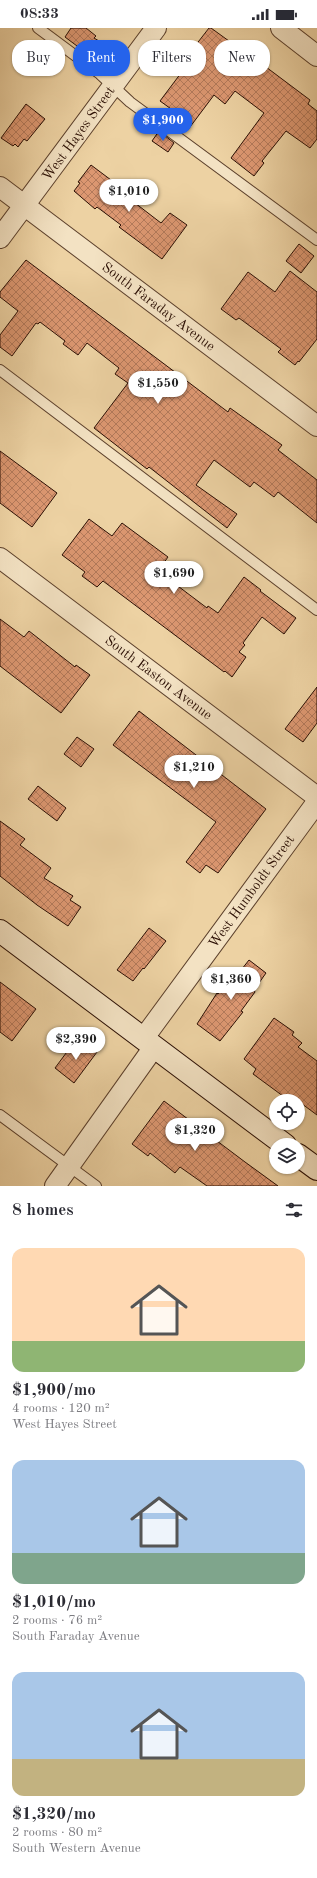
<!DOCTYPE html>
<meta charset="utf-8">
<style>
:root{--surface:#fff;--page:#f2f2f3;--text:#2b2b33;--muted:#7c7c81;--accent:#2563eb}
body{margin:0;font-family:"Old Standard TT",serif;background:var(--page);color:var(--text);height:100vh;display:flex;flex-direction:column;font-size:15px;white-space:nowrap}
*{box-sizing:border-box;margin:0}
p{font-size:13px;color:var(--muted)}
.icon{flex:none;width:22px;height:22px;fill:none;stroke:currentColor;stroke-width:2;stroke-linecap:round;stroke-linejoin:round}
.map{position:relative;height:1158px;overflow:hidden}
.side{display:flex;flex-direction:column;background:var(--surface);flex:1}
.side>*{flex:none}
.banner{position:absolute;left:12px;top:12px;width:293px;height:36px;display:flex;gap:8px}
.fabs{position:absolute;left:269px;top:1066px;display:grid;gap:8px}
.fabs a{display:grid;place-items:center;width:36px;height:36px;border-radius:50%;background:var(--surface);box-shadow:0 1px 3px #0004;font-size:20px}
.price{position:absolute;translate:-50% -34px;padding:0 9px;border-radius:14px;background:#fff;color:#222;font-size:13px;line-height:26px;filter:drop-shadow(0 1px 2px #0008)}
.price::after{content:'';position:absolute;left:50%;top:24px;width:12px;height:9px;margin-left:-6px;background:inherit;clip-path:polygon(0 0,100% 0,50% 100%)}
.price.on{background:var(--accent);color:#fff}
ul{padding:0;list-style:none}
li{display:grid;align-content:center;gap:8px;height:212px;padding:0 12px}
li span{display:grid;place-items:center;height:124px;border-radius:12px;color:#555}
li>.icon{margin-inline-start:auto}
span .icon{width:72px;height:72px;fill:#fffc;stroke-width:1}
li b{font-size:17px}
h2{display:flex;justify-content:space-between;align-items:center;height:48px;padding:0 12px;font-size:17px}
.chip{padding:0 14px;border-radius:16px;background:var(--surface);box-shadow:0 1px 3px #0004;font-size:14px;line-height:36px}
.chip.on{background:var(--accent);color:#fff}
.status{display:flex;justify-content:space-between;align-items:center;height:28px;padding:0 20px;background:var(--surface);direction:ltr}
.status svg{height:11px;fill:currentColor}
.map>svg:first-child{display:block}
.building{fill:url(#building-cross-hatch);stroke:#2b0f04}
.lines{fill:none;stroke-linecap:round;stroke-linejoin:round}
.lane-casing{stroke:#5c402c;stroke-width:12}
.street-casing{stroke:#5c402c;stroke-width:22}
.secondary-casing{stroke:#2b0f04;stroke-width:24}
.lane{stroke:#f3e2c3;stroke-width:10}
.street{stroke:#f3e2c3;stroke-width:20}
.secondary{stroke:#f3e2c3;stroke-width:22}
.labels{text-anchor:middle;stroke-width:3.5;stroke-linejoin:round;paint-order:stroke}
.street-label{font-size:14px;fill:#2b0f04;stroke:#f3e2c3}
</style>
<div class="status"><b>08:33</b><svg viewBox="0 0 49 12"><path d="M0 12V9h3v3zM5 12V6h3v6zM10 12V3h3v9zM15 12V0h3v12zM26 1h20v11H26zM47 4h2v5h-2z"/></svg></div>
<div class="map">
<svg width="317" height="1158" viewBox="0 0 317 1158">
<defs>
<pattern id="building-cross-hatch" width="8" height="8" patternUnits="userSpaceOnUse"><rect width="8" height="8" fill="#dc9771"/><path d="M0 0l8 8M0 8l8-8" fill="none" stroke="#b37a5b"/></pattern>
</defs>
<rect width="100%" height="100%" fill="#edd2a3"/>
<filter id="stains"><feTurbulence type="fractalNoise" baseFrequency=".005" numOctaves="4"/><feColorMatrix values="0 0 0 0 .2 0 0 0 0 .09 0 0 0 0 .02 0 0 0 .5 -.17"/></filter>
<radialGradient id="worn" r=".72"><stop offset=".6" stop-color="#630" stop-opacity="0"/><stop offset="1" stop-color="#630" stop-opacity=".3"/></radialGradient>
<g class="building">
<polygon points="71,0 86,0 96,8 94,10 99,13 89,27 65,9"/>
<polygon points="209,0 211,0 240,21 244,16 261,29 258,33 310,72 308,76 317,83 317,111 310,120 286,103 262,133 264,135 254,148 231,130 264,85 235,63 225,76 214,67 187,103 184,101 182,104 167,93 174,83 160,73 184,41 183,40 198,20 195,18"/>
<polygon points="26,76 45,91 27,113 24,111 18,119 15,116 13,118 1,110"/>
<polygon points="159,103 174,115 168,124 152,113"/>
<polygon points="91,137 115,155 113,158 161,195 170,185 187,197 162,231 119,199 121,197 97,179 95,181 74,163 80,155 78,154"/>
<polygon points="299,216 314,228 301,245 286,233"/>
<polygon points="26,232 228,384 230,380 282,417 278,422 317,452 317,495 278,464 274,469 254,454 250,459 214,432 196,457 237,486 227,500 149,439 147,441 94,400 128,355 115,346 119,340 87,315 78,327 63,316 65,313 40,294 38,296 36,295 12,328 0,319 0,307 18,283 0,269 0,264"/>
<polygon points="290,243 317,264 317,311 299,334 298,333 295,337 278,324 281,321 239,290 236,292 221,281 248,244 275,264"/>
<polygon points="0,423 57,465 32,499 0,475"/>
<polygon points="89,491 112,508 122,495 168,529 158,543 207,580 208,578 218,585 244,549 261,562 260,563 296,590 284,606 262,589 243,615 245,617 239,624 246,629 232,649 225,643 224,644 103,553 97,559 82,548 85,544 62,527"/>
<polygon points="0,591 24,609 29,603 75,639 76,637 90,647 61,685 0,638"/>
<polygon points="317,659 317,695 303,714 285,701"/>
<polygon points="139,683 266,781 218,845 206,837 200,845 186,834 216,794 113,717"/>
<polygon points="77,709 94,721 81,739 64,726"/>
<polygon points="38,758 66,780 57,793 28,771"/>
<polygon points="0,793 25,811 20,817 51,840 44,850 73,868 70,872 81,879 68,898 37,877 0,848"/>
<polygon points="149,900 166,913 144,941 143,940 133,953 117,942"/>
<polygon points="249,932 266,945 254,962 255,964 241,983 243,984 220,1013 197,996 217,965 218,966 228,953 231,955"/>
<polygon points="0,954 36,981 12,1013 0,1004"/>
<polygon points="274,990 294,1004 292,1007 302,1015 298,1019 317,1033 317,1087 290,1067 287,1071 253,1046 256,1041 244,1031"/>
<polygon points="75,1013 82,1018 85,1014 97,1024 74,1055 55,1040"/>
<polygon points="164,1073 245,1134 278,1158 207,1158 180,1139 175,1145 150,1125 148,1128 132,1116"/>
</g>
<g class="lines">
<defs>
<g id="lane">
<polyline points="38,0 100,46 130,74 317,212"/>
<polyline points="0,342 317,582"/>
<polyline points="0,1087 96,1158"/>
</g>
<g id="street">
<polyline points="281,0 317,28"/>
<polyline points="0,159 317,398"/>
<polyline points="0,210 156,0"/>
<polyline points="0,530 317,769"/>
<polyline points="143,1011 317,774"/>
<polyline points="55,1158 154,1019"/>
</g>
<g id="secondary">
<polyline points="0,903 285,1117"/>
<polyline points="298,1127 317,1141"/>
</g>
</defs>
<use href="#lane" class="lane-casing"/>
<use href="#street" class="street-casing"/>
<use href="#secondary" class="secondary-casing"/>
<use href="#lane" class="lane"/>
<use href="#street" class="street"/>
<use href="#secondary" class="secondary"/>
</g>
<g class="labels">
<g class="street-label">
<text transform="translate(78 105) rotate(-54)" y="5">West Hayes Street</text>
<text transform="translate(159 278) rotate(37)" y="5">South Faraday Avenue</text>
<text transform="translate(159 649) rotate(37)" y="5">South Easton Avenue</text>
<text transform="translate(251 863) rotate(-54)" y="5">West Humboldt Street</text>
</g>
</g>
<rect width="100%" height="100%" filter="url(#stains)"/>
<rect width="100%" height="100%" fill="url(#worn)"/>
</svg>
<div class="fabs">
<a><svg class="icon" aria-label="locate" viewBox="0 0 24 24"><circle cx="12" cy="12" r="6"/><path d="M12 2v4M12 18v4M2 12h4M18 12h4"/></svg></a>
<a><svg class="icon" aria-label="layers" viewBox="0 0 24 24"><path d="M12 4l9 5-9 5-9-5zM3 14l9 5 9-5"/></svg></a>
</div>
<b class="price on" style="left:163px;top:114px">$1,900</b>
<b class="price" style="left:129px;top:185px">$1,010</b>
<b class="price" style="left:158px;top:377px">$1,550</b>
<b class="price" style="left:174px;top:567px">$1,690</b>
<b class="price" style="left:194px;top:761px">$1,210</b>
<b class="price" style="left:231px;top:973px">$1,360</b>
<b class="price" style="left:76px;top:1033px">$2,390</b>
<b class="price" style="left:195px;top:1124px">$1,320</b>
<div class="banner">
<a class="chip">Buy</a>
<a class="chip on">Rent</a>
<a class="chip">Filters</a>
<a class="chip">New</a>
</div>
</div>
<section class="side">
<h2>8 homes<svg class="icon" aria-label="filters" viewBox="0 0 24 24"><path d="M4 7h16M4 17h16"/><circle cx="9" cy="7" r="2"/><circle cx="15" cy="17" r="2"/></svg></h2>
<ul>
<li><span style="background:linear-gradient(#ffd9b3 75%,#8fb573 0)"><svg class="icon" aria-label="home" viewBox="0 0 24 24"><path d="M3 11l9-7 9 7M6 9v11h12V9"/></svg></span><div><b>$1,900/mo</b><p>4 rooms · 120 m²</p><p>West Hayes Street</p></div></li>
<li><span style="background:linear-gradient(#a9c7e8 75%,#7fa58c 0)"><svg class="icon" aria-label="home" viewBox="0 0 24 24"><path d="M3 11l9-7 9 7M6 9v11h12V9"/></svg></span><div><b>$1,010/mo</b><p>2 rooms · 76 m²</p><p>South Faraday Avenue</p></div></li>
<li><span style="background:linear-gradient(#a9c7e8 70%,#c2b280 0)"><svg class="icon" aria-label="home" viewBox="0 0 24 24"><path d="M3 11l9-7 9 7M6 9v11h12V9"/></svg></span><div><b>$1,320/mo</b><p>2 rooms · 80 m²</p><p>South Western Avenue</p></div></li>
</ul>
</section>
